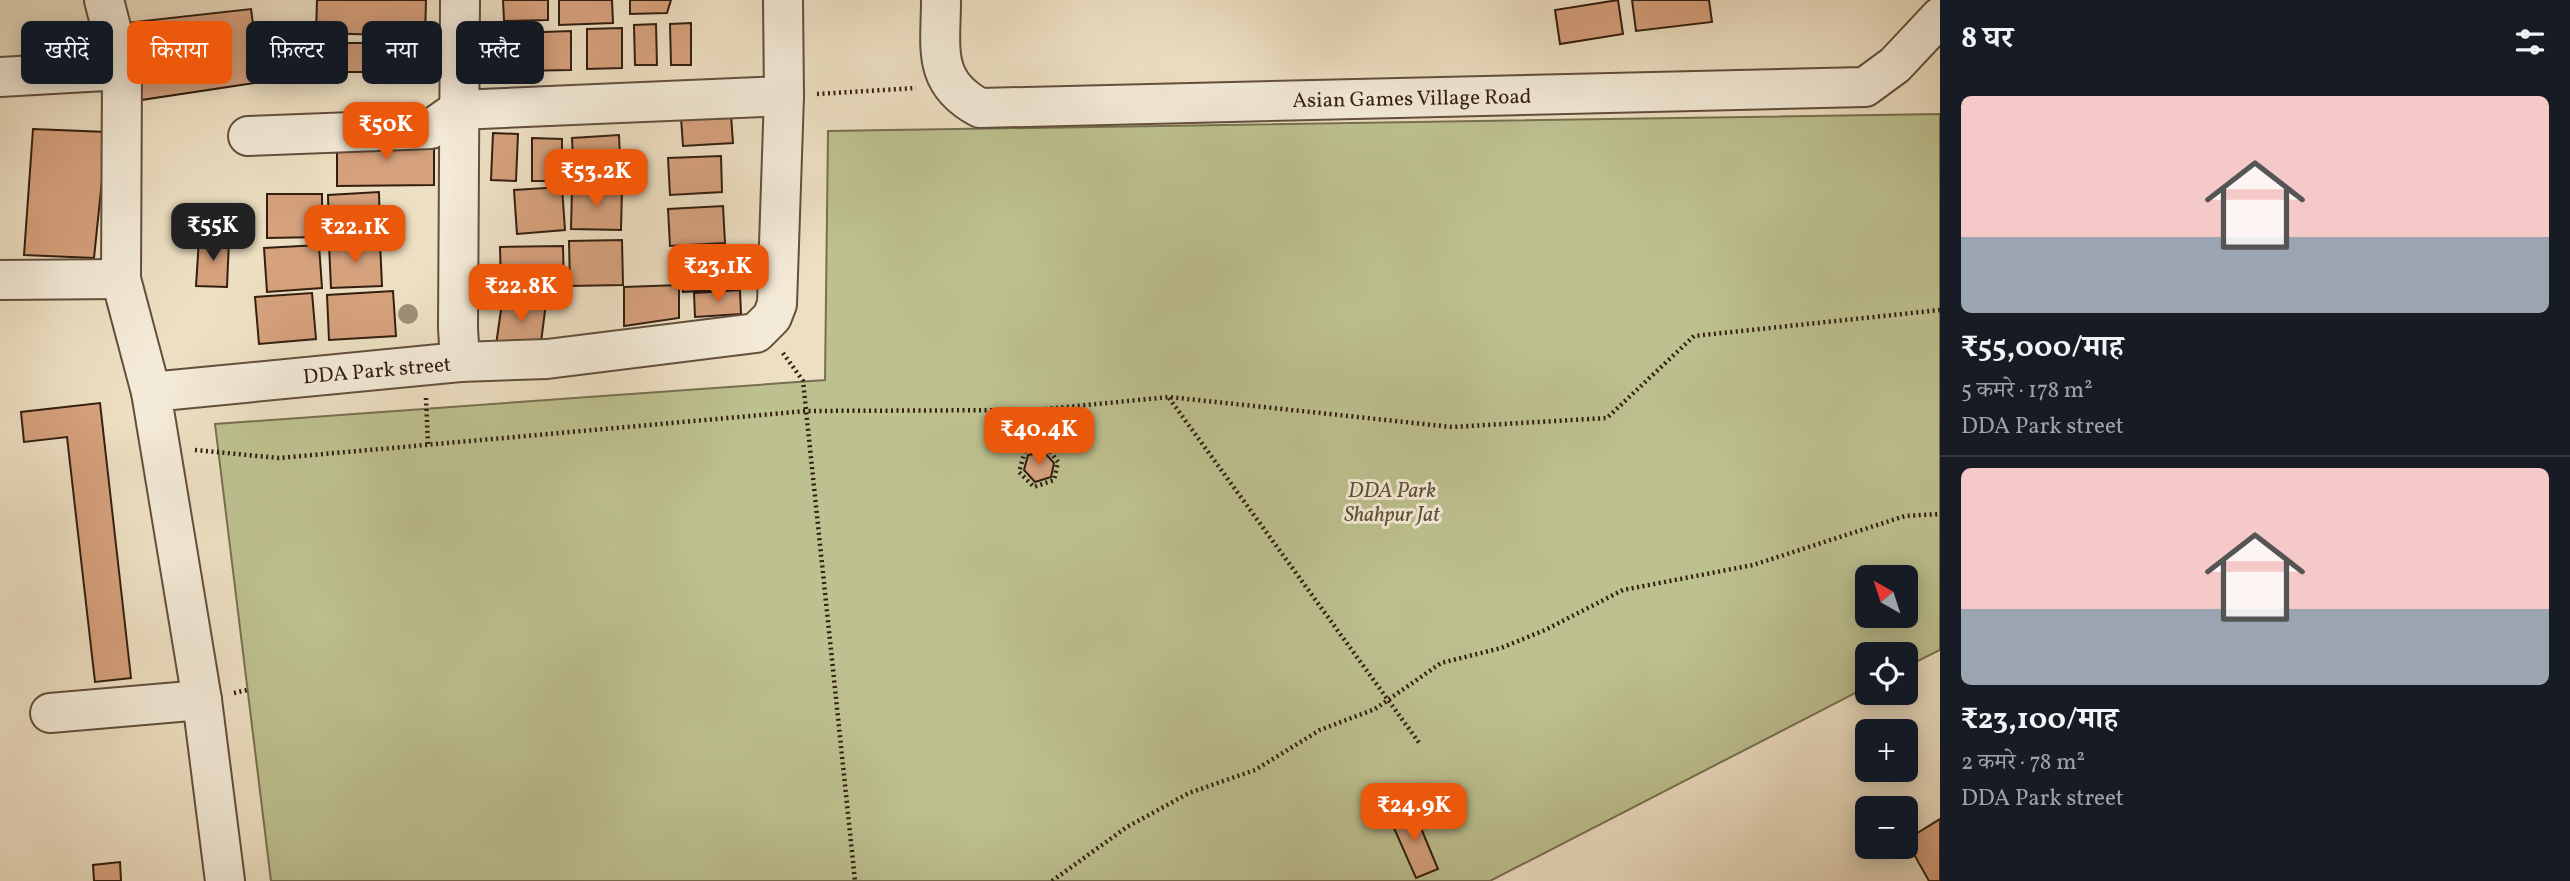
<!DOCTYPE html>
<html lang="hi">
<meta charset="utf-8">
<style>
:root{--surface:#171b24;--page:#242831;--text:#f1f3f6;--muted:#9ea1a6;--line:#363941;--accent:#ea580c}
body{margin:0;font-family:Vollkorn,"Noto Serif Devanagari",serif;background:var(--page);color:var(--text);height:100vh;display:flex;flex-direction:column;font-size:26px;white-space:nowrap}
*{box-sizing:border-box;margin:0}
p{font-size:23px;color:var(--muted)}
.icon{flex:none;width:38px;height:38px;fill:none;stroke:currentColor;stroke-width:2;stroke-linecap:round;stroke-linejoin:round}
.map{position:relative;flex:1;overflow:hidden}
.details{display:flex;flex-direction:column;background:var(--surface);width:630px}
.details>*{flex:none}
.hud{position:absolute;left:21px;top:21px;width:665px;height:63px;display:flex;gap:14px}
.needle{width:46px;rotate:321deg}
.controls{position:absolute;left:1855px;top:565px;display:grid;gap:14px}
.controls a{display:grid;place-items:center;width:63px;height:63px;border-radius:10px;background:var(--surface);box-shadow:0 4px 18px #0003;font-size:35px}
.price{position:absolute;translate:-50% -60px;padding:0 16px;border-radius:14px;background:var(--accent);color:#fff;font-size:23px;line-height:46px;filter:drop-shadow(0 2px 4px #0008)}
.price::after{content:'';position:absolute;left:50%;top:42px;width:21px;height:16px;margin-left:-10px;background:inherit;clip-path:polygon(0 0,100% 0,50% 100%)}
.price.on{background:#222;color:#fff}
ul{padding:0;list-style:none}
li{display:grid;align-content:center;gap:14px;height:371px;padding:0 21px}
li+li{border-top:2px solid var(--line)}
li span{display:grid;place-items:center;height:217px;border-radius:10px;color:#555}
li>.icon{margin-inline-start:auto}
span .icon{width:126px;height:126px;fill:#fffc;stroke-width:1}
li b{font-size:30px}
h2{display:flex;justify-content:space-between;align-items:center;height:84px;padding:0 21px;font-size:30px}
.chip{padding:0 24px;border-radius:10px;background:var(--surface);box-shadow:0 4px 18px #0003;font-size:24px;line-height:63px}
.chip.on{background:var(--accent);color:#fff}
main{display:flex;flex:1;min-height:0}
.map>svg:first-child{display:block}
.green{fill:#bdc08f;stroke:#787050;stroke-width:2;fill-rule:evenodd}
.building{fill:#d6a17d;stroke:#331f10;stroke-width:2}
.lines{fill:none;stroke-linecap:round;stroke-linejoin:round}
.minor-casing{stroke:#624f3c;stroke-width:42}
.path{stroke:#331f10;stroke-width:4.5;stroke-dasharray:2 3.5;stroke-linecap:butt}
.minor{stroke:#f3ead7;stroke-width:38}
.tree{fill:#9d9075}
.labels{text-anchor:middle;stroke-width:6;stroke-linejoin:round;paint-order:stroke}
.street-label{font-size:21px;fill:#331f10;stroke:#f3ead7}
.park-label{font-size:21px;font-style:italic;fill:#5c4f36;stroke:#f3ead7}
</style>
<main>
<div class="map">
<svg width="1940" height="881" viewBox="0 0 1940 881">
<rect width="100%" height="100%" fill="#eddfc2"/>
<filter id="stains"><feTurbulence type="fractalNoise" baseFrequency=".00286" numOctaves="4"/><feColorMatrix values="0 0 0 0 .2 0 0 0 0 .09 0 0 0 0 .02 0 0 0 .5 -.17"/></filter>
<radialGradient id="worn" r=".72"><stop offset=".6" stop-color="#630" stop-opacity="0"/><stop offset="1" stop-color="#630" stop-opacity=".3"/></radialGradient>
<path class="green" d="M1940,114V650L1906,667V654H1867V687L1490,881H271L215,424L825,380L828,131ZM1867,578H1906V616H1867Z"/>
<g class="building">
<polygon points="317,0 426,0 425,36 316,33"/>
<polygon points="503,0 548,0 548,20 504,21"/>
<polygon points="559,0 612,0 613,23 559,25"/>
<polygon points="630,0 671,0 667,13 630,14"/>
<polygon points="1618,0 1623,34 1560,44 1555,10"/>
<polygon points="1632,0 1709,0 1712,22 1636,31"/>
<polygon points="251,9 261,82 141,100 125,23"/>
<polygon points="691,23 691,65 671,65 670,24"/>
<polygon points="656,24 657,65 635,65 634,25"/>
<polygon points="622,28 622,68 587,69 587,29"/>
<polygon points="571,31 571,70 517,71 516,33"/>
<polygon points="345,43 449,43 448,72 344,72"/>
<polygon points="731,115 733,143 683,146 681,118"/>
<polygon points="33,129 107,132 94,258 24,255"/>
<polygon points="493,133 518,134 516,181 491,180"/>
<polygon points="619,135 621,181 574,184 572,138"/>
<polygon points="434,137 434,185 337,186 337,138"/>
<polygon points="532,138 562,139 562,181 532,181"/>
<polygon points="721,156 722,192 670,195 668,158"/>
<polygon points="562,187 565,230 517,234 514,190"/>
<polygon points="572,188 622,189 621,230 571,229"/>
<polygon points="379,192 380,235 329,237 328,195"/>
<polygon points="267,194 322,194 322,237 267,238"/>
<polygon points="723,206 725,243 670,246 668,209"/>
<polygon points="199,239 229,240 227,287 196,286"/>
<polygon points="622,240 623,285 570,286 569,241"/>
<polygon points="380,242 382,286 331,288 329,244"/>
<polygon points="319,245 322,288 267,292 264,248"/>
<polygon points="563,246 564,286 501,287 500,247"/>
<polygon points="713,249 716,290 683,292 680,252"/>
<polygon points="679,285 679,318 624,326 624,287"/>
<polygon points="504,289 547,295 539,358 495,352"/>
<polygon points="740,290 741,314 695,317 694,293"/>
<polygon points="393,291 396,336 329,340 327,295"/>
<polygon points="312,293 316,339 259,344 255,297"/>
<polygon points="100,403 131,678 95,682 67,437 24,442 21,412"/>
<polygon points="1044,452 1054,463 1051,477 1035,482 1024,470 1028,455"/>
<polygon points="1413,809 1438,869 1416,878 1390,819"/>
<polygon points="1940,819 1940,881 1929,881 1906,840"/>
<polygon points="120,862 121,881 94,881 93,865"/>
</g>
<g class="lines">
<defs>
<g id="minor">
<polyline points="104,0 122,70"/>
<path d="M941,0C941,47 931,82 980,108L1865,87L1895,65L1940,17"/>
<polyline points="0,77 122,70 121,279 151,392"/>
<polyline points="248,136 431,129 458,110 784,96"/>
<polyline points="0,280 121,279"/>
<polyline points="460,362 458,328 460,0"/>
<polyline points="50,713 202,700"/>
<polyline points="225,881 202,700 151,392 460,362 547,359 756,333 772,317 777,304 784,96 783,0"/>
</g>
</defs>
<use href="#minor" class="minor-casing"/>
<g class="path">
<polyline points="817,94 916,88"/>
<polyline points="783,353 803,381 855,881"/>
<polyline points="426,398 428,445"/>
<polyline points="1169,398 1420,744"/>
<polyline points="1035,410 1038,448"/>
<polygon points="1047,447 1058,462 1054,480 1034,487 1019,472 1025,451"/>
<polyline points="195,450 279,458 806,411 1035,410 1169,397 1452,427 1607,418 1694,336 1940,310"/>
<polyline points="234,693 247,690"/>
<polyline points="1052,881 1127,827 1189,793 1255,770 1320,730 1375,709 1441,663 1501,648 1545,630 1623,590 1753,565 1905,516 1940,514"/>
</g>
<use href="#minor" class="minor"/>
</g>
<circle class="tree" cx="408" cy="314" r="10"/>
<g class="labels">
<g class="street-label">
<text transform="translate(1412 98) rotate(-1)" y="7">Asian Games Village Road</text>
<text transform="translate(377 370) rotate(-5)" y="7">DDA Park street</text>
</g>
<g class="park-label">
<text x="1392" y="497">DDA Park<tspan x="1392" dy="24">Shahpur Jat</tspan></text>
</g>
</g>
<rect width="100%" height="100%" filter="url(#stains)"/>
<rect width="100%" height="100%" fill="url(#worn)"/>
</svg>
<div class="controls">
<a><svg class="needle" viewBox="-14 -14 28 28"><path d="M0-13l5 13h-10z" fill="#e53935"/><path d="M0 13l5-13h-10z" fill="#9ea1a6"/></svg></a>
<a><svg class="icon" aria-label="locate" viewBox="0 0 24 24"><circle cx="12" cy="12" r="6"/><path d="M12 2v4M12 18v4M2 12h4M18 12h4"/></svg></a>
<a>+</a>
<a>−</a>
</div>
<b class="price" style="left:386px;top:162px">₹50K</b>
<b class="price" style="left:596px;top:209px">₹53.2K</b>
<b class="price on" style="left:213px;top:263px">₹55K</b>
<b class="price" style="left:355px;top:265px">₹22.1K</b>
<b class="price" style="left:718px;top:304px">₹23.1K</b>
<b class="price" style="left:521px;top:324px">₹22.8K</b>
<b class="price" style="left:1039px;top:467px">₹40.4K</b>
<b class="price" style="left:1414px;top:843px">₹24.9K</b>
<div class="hud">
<a class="chip">खरीदें</a>
<a class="chip on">किराया</a>
<a class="chip">फ़िल्टर</a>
<a class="chip">नया</a>
<a class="chip">फ़्लैट</a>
</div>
</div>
<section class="details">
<h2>8 घर<svg class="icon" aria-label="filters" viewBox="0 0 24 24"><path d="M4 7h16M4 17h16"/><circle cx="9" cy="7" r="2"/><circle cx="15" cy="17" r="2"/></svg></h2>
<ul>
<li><span style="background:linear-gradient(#f6c9c9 65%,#9aa5b1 0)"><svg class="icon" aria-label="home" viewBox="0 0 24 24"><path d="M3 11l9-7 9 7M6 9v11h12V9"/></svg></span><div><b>₹55,000/माह</b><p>5 कमरे · 178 m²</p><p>DDA Park street</p></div></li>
<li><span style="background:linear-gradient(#f6c9c9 65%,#9aa5b1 0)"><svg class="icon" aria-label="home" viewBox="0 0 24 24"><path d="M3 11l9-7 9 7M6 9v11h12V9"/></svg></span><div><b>₹23,100/माह</b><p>2 कमरे · 78 m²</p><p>DDA Park street</p></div></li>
</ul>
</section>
</main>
